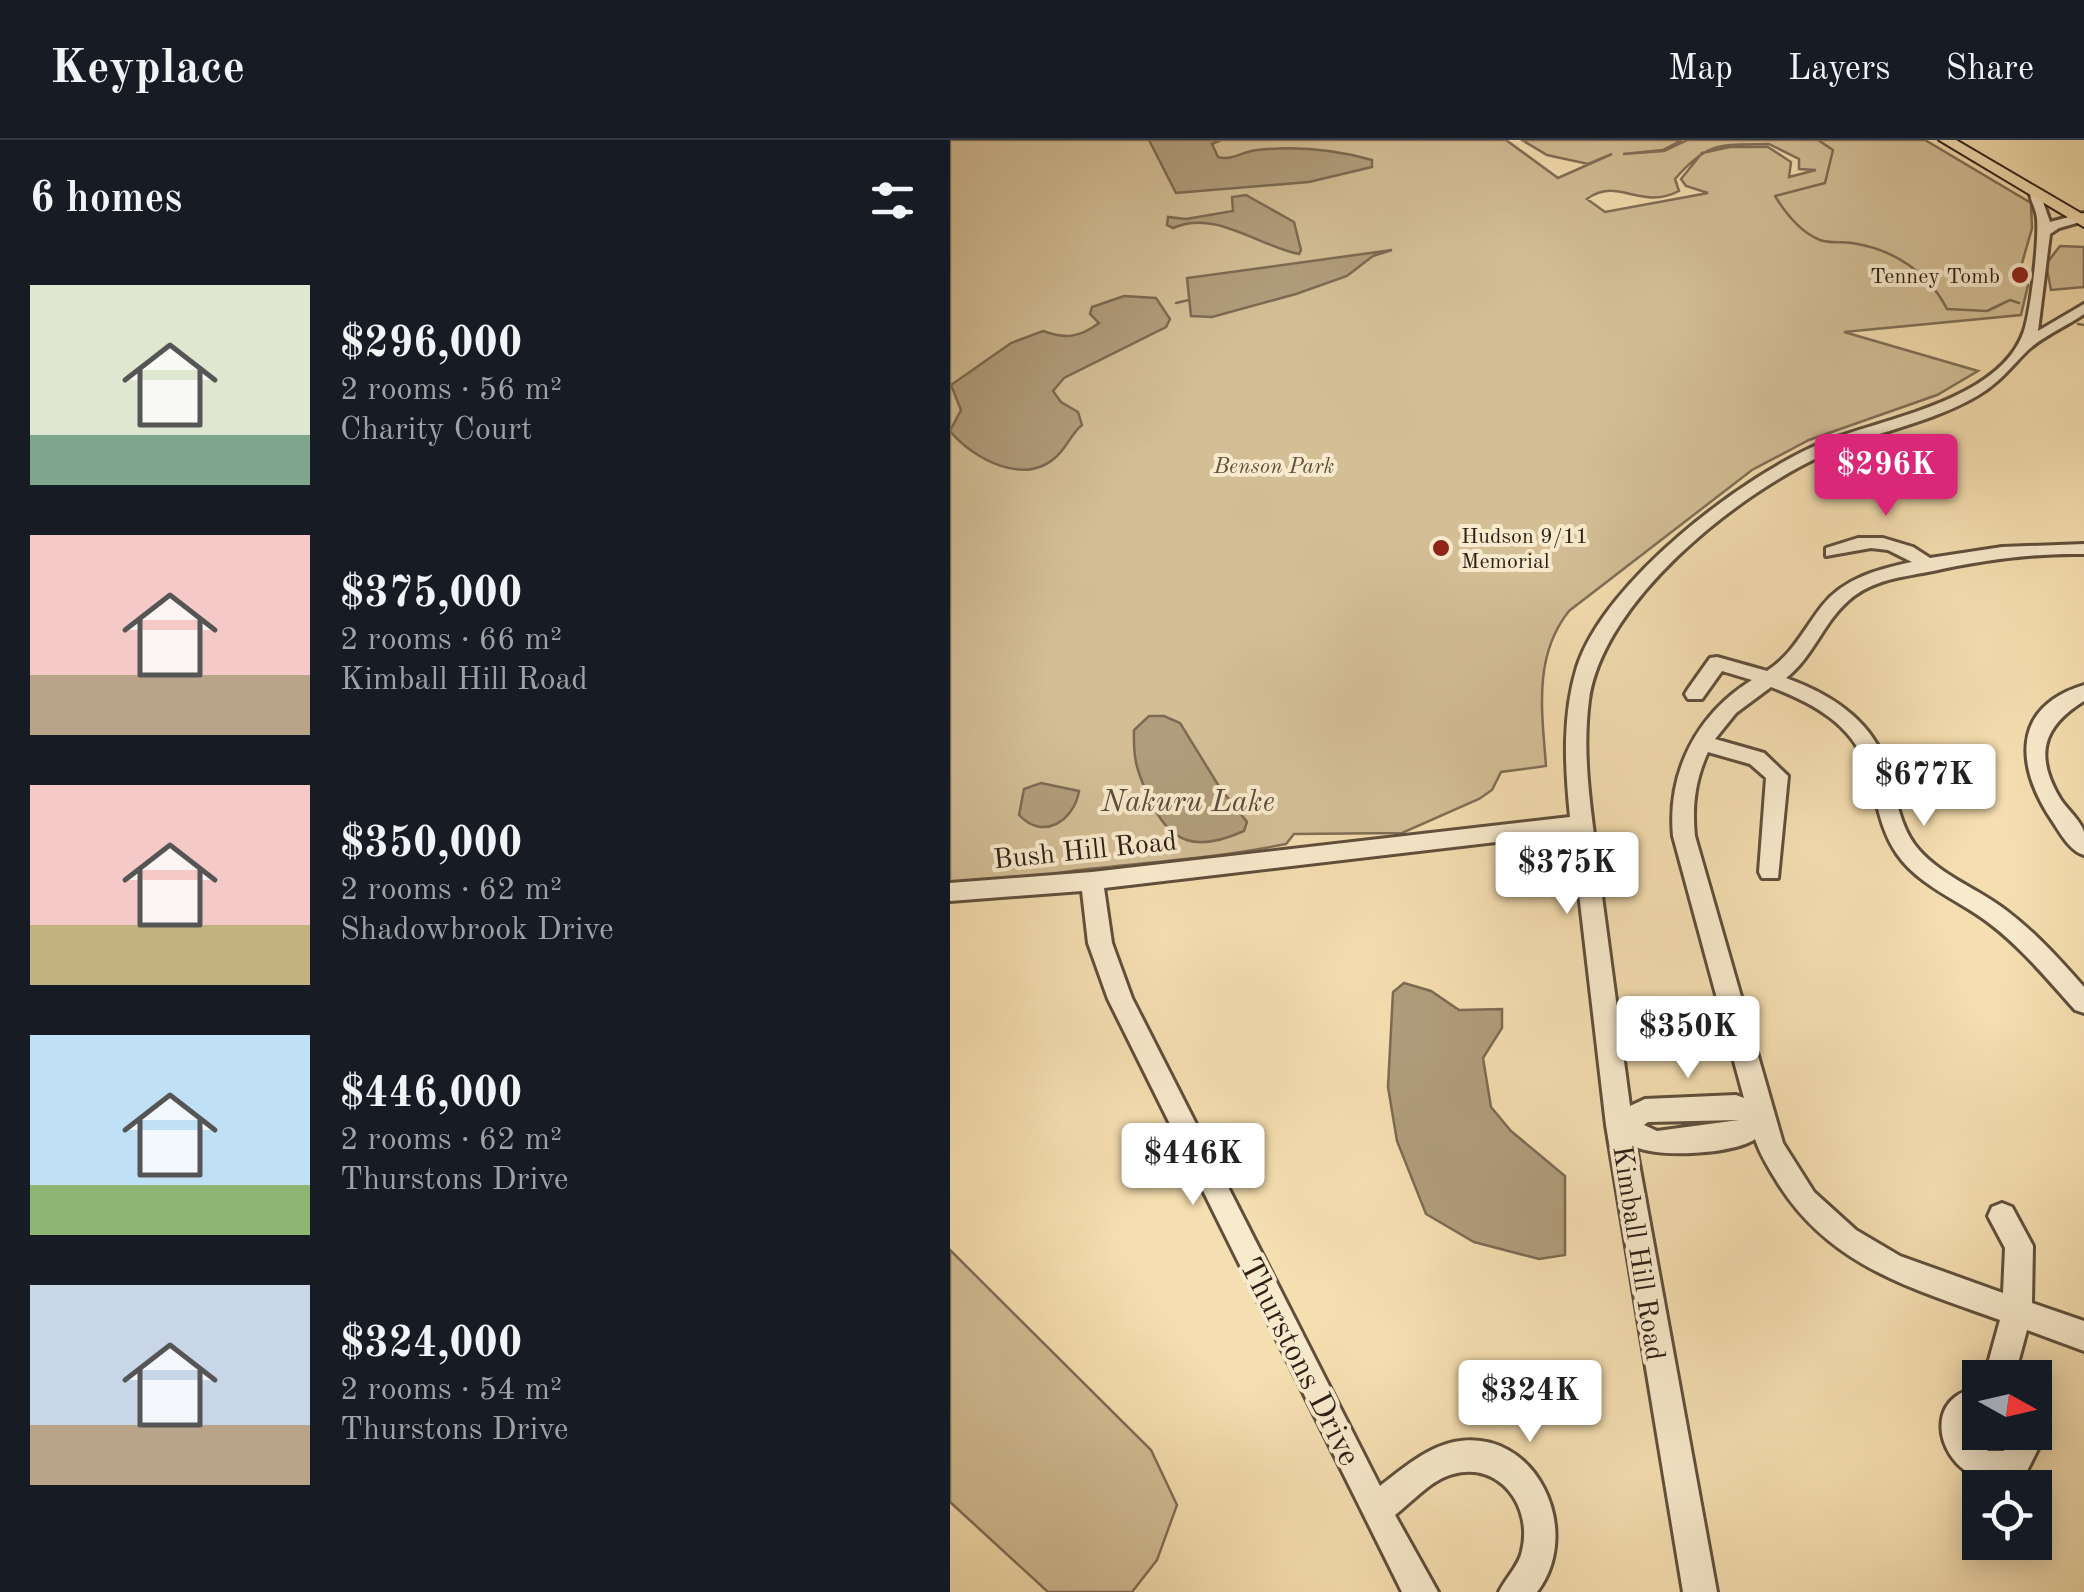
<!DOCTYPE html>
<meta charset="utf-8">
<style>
:root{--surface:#171b24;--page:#242831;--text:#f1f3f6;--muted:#9ea1a6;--line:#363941;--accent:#db2777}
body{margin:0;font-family:"Old Standard TT",serif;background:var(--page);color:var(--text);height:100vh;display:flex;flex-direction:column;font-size:38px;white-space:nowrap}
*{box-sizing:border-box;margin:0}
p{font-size:32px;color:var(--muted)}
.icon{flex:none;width:55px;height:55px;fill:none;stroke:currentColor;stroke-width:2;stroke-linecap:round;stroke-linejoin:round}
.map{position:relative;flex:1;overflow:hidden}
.drawer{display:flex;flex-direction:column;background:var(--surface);width:950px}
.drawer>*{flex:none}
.needle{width:65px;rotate:98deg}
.tools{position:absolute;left:1012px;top:1220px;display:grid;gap:20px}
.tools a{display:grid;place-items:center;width:90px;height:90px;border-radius:0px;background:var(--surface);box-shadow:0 5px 25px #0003;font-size:50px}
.price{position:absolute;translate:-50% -85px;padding:0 22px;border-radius:10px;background:#fff;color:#222;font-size:32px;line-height:65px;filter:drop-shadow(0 2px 5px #0008)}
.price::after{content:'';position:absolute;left:50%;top:60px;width:30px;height:22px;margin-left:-15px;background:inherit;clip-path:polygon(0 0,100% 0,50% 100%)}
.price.selected{background:var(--accent);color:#fff}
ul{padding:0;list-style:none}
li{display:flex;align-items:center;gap:30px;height:250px;padding:0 30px}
li span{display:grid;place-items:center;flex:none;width:280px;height:200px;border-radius:0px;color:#555}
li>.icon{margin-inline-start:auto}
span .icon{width:120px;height:120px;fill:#fffc;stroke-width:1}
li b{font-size:42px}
h2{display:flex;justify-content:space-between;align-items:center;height:120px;padding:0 30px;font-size:42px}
header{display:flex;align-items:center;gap:60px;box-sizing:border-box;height:140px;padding:0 50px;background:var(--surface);border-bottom:2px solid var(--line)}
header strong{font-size:48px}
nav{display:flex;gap:55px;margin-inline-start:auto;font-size:35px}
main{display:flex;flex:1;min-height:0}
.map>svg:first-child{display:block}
.green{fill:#d3be96;stroke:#806e56;stroke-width:2.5;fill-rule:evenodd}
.water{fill:#b19d7c;stroke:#7c6b53;stroke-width:2.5}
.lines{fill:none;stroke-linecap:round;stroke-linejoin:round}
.stream{stroke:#7c6b53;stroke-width:2.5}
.minor-casing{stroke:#5f4f3c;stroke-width:6}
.major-casing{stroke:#2d1f16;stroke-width:4}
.minor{fill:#f8eacc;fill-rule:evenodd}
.major{fill:#f5deb0;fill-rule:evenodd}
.poi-dot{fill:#8f2418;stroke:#f8eacc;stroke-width:4}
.labels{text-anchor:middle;stroke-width:8;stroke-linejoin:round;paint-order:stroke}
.far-poi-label{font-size:22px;fill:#2d1f16;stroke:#f8eacc;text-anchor:end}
.far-park-label{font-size:22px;font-style:italic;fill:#5f4f3c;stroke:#f8eacc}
.street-label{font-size:28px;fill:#2d1f16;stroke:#f8eacc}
.water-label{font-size:30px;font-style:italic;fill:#5b4b3a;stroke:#f8eacc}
.near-street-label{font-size:32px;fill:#2d1f16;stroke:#f8eacc}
</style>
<header>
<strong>Keyplace</strong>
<nav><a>Map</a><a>Layers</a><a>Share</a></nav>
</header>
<main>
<section class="drawer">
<h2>6 homes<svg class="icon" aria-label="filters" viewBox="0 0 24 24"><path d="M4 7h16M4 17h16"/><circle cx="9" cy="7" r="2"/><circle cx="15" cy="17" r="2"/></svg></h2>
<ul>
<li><span style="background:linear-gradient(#dfe7d0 75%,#7fa58c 0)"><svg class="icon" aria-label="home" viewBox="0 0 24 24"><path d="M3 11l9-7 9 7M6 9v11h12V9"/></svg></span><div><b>$296,000</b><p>2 rooms · 56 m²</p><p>Charity Court</p></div></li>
<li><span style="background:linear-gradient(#f6c9c9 70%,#b9a48a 0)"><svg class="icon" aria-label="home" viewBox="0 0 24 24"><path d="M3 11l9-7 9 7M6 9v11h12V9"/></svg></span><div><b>$375,000</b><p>2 rooms · 66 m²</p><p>Kimball Hill Road</p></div></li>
<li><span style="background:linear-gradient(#f6c9c9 70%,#c2b280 0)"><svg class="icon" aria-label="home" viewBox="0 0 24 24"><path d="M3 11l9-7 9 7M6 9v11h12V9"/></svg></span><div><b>$350,000</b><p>2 rooms · 62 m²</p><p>Shadowbrook Drive</p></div></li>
<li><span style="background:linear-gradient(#bfe0f5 75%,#8fb573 0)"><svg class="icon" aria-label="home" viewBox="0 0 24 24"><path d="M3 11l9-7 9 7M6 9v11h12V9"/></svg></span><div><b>$446,000</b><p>2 rooms · 62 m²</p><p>Thurstons Drive</p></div></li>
<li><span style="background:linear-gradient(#c9d6e8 70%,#b9a48a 0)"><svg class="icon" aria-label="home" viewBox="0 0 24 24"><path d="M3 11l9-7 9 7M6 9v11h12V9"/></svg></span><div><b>$324,000</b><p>2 rooms · 54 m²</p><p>Thurstons Drive</p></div></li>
</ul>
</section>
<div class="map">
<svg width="1134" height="1452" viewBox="0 0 1134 1452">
<rect width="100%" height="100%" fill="#f5deb0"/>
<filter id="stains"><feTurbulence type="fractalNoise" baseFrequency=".002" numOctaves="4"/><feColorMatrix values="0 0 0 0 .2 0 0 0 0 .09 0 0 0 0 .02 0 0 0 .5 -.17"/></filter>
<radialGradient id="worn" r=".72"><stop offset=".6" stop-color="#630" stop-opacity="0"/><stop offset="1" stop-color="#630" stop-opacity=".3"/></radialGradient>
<g class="green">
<path d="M0,0H556L608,38L662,14L638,24L597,15L572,0H732L713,10L673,14L714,11L737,0H975L1081,63L1082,88L1071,127L1078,145L1071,175L894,192L1028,231L987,255L859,300L802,330L619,471C583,516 592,572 596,626L551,632L542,650L529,659L452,693L344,694L336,704C267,718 199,722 129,730C85,735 45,749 0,747ZM819,4L849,19V29L866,30L839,37L841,22L818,7H780L752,13L731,39L736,46L758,53L655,72L637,59C668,36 690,71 729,51L725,39C758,1 770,5 819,4Z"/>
<polygon points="1110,106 1134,107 1134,147 1101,150 1096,124"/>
<polygon points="0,1110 201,1310 227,1365 207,1420 182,1452 98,1452 0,1362"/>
</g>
<g class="water">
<path d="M199,0H271L262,4L268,17C282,21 293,11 307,10C345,6 386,10 422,20V27L359,42L226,53Z"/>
<path d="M296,55L344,82L351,110L349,114C308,106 265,69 223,88L217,85L218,77L236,79L283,71L282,57Z"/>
<polygon points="442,110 423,116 397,136 346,154 262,177 241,176 237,138"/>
<path d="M174,156L206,158L220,179L216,187L114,238L103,251L111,262L128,272L132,285C121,294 117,307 107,316C75,347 23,319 0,291L11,270L1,245L61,203L93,191C115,199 129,198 149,183L140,174L142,167Z"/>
<path d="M199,576H214L230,583L270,648L297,682L294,691C247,712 220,705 199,658C187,631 183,620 184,590Z"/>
<path d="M91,643L129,651C124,681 93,701 69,675L74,649Z"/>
<polygon points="454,843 481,851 509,870 552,869 552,888 533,918 541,967 561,991 615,1036 615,1115 589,1119 524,1102 476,1074 447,1001 438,947 443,852"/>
</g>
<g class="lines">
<g class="stream">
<path d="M868,0L883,10L875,43L825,56C836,74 850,92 870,100C881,104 891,101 902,103C943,109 978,132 997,169L1037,171L1060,160L1069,163"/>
<polyline points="226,163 239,160"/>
<polyline points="1128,184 1134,185"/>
</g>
<defs>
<g id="minor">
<path d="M1080,50L1090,53L1100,82L1134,73V81L1109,88L1100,94L1088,191L1134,164V174C1117,186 1091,197 1077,211C1060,228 1048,244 1027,256C979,284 922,292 871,316C785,356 653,461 639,560C631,621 643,681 650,741C660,816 670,891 680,966L695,959L786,955L794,958L723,696C717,632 747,574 802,540L772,531L752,559H738L735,554L738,549L760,518L767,517L817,531C843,514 854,489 872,466C894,438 929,429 962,422L938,410L921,408L876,416V408L908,398H933L963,407L980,418L1052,407L1134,404V414C1083,413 1032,420 983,431C954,437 922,439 898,461C873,483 863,517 836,538C886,556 928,585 941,639C947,664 952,691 969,710C993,737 1029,749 1057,771C1086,793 1110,820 1134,847V873L1125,870C1098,840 1072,808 1039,783C1009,760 969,746 947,714C929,688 927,658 917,628C903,584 861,562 821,547L786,573L765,599L814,613L838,636L828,738H812L809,732L816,638L800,624L758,612C745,640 742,666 745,696L833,1003L864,1052L906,1090L950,1116L1053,1153L1055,1108L1038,1076L1042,1067L1052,1063L1062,1067L1083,1106L1082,1163L1134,1181V1211L1077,1190L1064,1238H1034L1050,1180C961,1148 878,1126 826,1040C818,1027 810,1014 805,999C784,1014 709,1018 686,1007L767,1452H733L656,985L622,693L154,748L162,803L182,858L430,1346C452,1329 476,1308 504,1302C586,1286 634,1391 587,1452H549C556,1437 569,1426 572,1411C583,1367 550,1321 503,1334C482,1339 462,1362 445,1375L488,1452H452L158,859L138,803L132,751L0,761V743L142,732L620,677C615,627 612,576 627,527C654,442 793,335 874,302C934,278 1050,261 1074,191C1081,169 1089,101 1087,78C1086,68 1079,59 1080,50ZM789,980L707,991L694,985L698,982Z"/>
<path d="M1134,545V561C1092,587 1084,616 1111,660C1117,669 1131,681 1134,692C1134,698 1134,709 1134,715C1120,711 1111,694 1103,682C1067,629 1059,568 1134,545Z"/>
<path d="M1030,1246V1276L1024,1282L1023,1292L1038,1311H1054L1057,1292H1085V1286L1089,1307L1075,1335C1007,1363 967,1281 1008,1255C1014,1251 1023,1249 1030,1246Z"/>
</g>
<polygon id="major" points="989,0 1006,0 1134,75 1134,87"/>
</defs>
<use href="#minor" class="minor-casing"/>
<use href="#major" class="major-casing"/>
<use href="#minor" class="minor"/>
<use href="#major" class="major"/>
</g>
<g class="poi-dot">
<circle cx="1070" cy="135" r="10"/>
<circle cx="491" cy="408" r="10"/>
</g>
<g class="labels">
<g class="far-poi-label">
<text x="1050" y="143">Tenney Tomb</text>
<text x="511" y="403" text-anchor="start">Hudson 9/11<tspan x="511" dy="25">Memorial</tspan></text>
</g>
<g class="far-park-label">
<text x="324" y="333">Benson Park</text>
</g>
<g class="street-label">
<text transform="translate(135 709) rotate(-6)" y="10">Bush Hill Road</text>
<text transform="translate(690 1113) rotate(81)" y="10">Kimball Hill Road</text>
</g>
<g class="water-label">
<text x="238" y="671">Nakuru Lake</text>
</g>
<g class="near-street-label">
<text transform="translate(351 1221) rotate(63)" y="11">Thurstons Drive</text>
</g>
</g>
<rect width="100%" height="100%" filter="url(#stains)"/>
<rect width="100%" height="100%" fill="url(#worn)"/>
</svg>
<div class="tools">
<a><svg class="needle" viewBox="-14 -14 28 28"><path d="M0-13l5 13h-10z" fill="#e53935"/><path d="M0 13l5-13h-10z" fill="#9ea1a6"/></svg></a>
<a><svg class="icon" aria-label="locate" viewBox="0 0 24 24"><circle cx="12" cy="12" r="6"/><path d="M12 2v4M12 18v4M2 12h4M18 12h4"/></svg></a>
</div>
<b class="price selected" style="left:936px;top:379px">$296K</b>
<b class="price" style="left:974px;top:689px">$677K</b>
<b class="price" style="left:617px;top:777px">$375K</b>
<b class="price" style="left:738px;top:941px">$350K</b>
<b class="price" style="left:243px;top:1068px">$446K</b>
<b class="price" style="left:580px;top:1305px">$324K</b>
</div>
</main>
